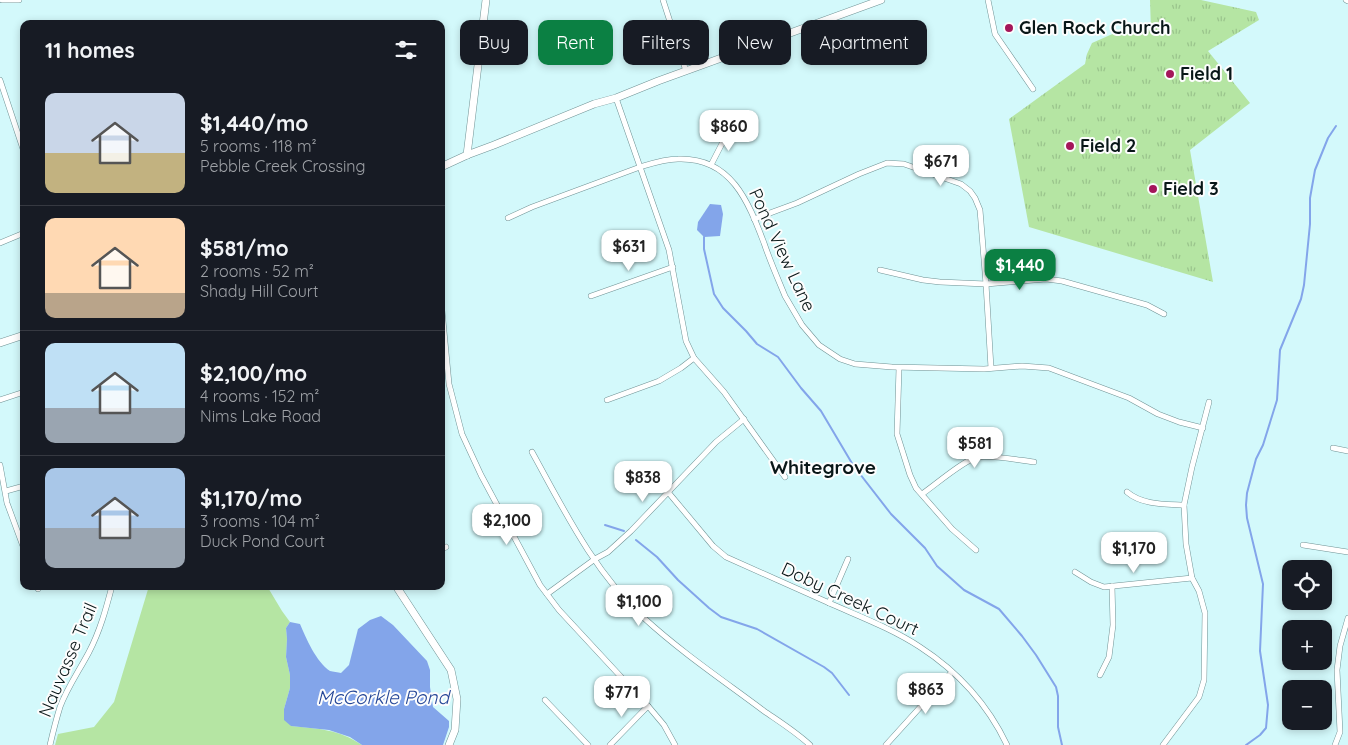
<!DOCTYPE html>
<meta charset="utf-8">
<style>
:root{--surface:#171b24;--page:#242831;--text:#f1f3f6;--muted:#9ea1a6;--line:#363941;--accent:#0b8043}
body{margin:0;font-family:Quicksand,sans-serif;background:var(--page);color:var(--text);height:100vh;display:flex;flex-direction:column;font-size:19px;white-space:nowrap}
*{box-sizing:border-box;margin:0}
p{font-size:16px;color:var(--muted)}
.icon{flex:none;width:28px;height:28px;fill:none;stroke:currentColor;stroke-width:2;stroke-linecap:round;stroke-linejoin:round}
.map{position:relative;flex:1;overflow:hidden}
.sheet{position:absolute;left:20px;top:20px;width:425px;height:570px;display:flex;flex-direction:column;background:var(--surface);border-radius:10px;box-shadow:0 2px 8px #0003}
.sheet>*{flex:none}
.hud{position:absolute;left:460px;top:20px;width:475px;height:45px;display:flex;gap:10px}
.buttons{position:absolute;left:1282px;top:560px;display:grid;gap:10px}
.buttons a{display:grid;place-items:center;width:50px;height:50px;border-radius:10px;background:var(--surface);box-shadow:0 2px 8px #0003;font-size:25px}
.price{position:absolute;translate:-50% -42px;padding:0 11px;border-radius:10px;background:#fff;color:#222;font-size:16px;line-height:32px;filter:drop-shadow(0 1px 2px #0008)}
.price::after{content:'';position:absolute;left:50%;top:30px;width:15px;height:11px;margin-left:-8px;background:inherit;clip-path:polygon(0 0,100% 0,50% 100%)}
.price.on{background:var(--accent);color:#fff}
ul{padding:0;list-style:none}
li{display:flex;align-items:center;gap:15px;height:125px;padding:0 25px}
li+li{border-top:1px solid var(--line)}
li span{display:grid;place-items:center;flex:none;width:140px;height:100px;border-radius:10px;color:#555}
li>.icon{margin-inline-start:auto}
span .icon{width:60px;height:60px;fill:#fffc;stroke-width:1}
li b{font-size:21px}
h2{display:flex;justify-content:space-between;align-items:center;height:60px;padding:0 25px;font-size:21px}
.tag{padding:0 18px;border-radius:10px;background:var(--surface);box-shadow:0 2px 8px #0003;font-size:18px;line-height:45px}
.tag.on{background:var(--accent);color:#fff}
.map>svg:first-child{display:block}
.green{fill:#b5e5a3}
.park{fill:url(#park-tufts)}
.water{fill:#83a5ea}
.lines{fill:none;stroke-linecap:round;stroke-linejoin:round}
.stream{stroke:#83a5ea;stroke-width:2}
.minor-casing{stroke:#6f9294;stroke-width:6}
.tertiary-casing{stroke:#6f9294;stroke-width:8}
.minor{stroke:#fff;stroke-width:5}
.tertiary{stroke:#fff;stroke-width:7}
.poi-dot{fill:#a4165a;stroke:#fdfdfd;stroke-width:2}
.labels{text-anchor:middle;stroke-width:4;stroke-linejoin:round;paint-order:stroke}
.poi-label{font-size:18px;font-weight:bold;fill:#091718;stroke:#fdfdfd;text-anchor:start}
.street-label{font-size:18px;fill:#091718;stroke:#fdfdfd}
.neighbourhood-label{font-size:19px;font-weight:bold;fill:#091718;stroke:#fdfdfd}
.water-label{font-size:19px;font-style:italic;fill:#244697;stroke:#fdfdfd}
</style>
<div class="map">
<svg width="1348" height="745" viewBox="0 0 1348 745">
<defs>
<pattern id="park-tufts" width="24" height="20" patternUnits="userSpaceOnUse" patternTransform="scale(1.25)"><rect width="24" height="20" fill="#b5e5a3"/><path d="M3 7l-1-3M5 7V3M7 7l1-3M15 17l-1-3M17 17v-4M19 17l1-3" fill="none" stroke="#9ac48c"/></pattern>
</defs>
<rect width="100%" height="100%" fill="#d3f9fb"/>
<path class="green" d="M149,586H267L282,611L290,622L286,628L287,639L286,657L290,675V688L284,709L291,726C319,729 338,729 362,745H55L58,734L94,727L114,702Z"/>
<polygon class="park" points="1150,0 1201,0 1256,12 1259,20 1208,51 1250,103 1190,150 1213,282 1029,227 1009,119 1085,64 1087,54 1092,43 1117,32 1126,30 1141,24 1151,31"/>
<g class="water">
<polygon points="710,204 721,205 723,214 720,236 704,237 697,230 698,222"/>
<path d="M381,616L393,625L427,661L430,670V687L433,707L449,721V727L443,745H362L350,737L329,730L291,726L284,720V709L290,688V675L286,657L287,639L286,628L290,622L300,624C306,638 316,662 330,671C333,672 338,672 341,673L349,665L358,629L370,620Z"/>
</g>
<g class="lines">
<g class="stream">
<polyline points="704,237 704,249 714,294 723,308 746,331 757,344 778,357 801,388 821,411 853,465 891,514 925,548 937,566 964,590 999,609 1022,636 1036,655 1056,687 1058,696 1058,727 1062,745"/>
<polyline points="605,525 624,531"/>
<polyline points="636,540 657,557 678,580 709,608 721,617 757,629 824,667 832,673 849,695"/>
<polyline points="1246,745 1260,735 1266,728 1268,705 1260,651 1263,584 1247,518 1246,505 1247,493 1256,459 1263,445 1277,400 1280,350 1301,299 1304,285 1310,224 1310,198 1315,170 1328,138 1336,126"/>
</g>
<defs>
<g id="minor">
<polyline points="2,0 19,0"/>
<polyline points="663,0 686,71"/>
<polyline points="988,0 995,34 1033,89"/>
<polyline points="1346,0 1348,1"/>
<polyline points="0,80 24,152"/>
<polyline points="616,98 669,250 686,341 694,358 724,392 785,477"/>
<polyline points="711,165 729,130"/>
<path d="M508,218L532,207L640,167C653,163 665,159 678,159C731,157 748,201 764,243C770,261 778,279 785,296L802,325L819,345L840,359L855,364L892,367L984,369L1022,366L1049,368L1129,398L1158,414L1179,422L1203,428"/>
<polyline points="754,219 797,203 859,174 887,163 904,164 961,184 970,191 975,198 980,210 986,284 991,368"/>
<polyline points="0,243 24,233"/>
<polyline points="880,270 923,280 940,282 986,284 1046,279 1062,281 1147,305 1164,314"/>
<polyline points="591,296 673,267"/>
<polyline points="441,300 449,384 462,434 481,475 540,585 559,610 648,706 664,725 675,745"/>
<polyline points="899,368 897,434 910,475 916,488 952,529 976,550"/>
<polyline points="0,400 24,392"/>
<polyline points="607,400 659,381 681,368 694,358"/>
<polyline points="1333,448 1348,451"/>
<path d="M532,452C564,510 594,572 644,618C681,652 724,681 764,711C780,722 796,732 810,745"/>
<polyline points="0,465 7,503 24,549"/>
<polyline points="6,491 24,486"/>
<path d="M668,492L713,546L726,557C760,572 793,587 827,602C858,616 891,628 920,647C957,671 988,705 1007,745"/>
<path d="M1127,492C1142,505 1165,504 1184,505"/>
<path d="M922,494C934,486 965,459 978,457C993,455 1018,460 1034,462"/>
<polyline points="1303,545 1348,552"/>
<polyline points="441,550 446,547"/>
<polyline points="1075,572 1091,582 1104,587 1192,578"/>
<polyline points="37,586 38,589"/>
<polyline points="547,594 595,559 608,552 631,531 716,442 744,419"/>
<polyline points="829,603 848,559"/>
<polyline points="1100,675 1109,657 1113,625 1112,586"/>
<polyline points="545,700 588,745"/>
<path d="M50,745C53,732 56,720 60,707C67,688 79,671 89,652C100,631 106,609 112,586"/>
<polyline points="610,745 648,706"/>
<polyline points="886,745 952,672"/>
<polyline points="1163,745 1199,697 1204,680 1205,613 1199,591 1192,578 1186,544 1184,505 1192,467 1209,402"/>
<polyline points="1335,745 1340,732 1337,670 1340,646 1348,618"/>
</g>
<g id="tertiary">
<polyline points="467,155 486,0"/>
<polyline points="441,167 467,155 494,145 594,104 616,98 658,81 881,0"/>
<polyline points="0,343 24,335"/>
<polyline points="396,586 451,670 457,699 455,730 449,745"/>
</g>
</defs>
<use href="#minor" class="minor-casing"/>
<use href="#tertiary" class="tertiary-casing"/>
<use href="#minor" class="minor"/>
<use href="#tertiary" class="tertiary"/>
</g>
<g class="poi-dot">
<circle cx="1009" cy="28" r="5"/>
<circle cx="1170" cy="74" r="5"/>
<circle cx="1070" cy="146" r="5"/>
<circle cx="1153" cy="189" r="5"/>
</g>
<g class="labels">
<g class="poi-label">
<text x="1019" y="34">Glen Rock Church</text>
<text x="1180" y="80">Field 1</text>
<text x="1080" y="152">Field 2</text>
<text x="1163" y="195">Field 3</text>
</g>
<g class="street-label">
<text transform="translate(782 250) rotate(65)" y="6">Pond View Lane</text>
<text transform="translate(850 599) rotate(25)" y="6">Doby Creek Court</text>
<text transform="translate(68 660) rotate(-67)" y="6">Nauvasse Trail</text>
</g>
<g class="neighbourhood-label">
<text x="823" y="474">Whitegrove</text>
</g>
<g class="water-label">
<text x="383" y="704">McCorkle Pond</text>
</g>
</g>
</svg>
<div class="buttons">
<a><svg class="icon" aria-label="locate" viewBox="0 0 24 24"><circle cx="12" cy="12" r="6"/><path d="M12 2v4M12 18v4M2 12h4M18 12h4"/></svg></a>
<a>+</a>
<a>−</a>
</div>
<b class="price" style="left:729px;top:152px">$860</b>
<b class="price" style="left:941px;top:187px">$671</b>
<b class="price" style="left:629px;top:272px">$631</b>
<b class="price on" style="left:1020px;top:291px">$1,440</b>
<b class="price" style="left:975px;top:469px">$581</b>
<b class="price" style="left:643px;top:503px">$838</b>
<b class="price" style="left:507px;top:546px">$2,100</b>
<b class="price" style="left:1134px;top:574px">$1,170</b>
<b class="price" style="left:639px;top:627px">$1,100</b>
<b class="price" style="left:926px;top:715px">$863</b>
<b class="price" style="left:622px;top:718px">$771</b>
<div class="hud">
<a class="tag">Buy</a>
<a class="tag on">Rent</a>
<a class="tag">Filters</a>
<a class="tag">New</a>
<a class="tag">Apartment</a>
</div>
<section class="sheet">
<h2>11 homes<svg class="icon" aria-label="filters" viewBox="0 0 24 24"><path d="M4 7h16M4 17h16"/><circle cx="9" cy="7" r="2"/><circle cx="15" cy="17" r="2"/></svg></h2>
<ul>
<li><span style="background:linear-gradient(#c9d6e8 60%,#c2b280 0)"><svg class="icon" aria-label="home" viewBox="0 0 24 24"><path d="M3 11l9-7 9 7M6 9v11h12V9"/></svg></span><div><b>$1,440/mo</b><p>5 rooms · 118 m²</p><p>Pebble Creek Crossing</p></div></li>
<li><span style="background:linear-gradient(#ffd9b3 75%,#b9a48a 0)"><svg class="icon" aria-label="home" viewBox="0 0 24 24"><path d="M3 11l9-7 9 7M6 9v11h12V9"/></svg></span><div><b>$581/mo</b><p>2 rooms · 52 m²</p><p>Shady Hill Court</p></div></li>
<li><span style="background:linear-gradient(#bfe0f5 65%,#9aa5b1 0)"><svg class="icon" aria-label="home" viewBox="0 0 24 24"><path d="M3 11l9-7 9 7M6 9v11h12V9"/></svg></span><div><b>$2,100/mo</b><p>4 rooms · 152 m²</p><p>Nims Lake Road</p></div></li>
<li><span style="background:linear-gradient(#a9c7e8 60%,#9aa5b1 0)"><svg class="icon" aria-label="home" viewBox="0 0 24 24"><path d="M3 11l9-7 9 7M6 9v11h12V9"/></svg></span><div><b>$1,170/mo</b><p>3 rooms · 104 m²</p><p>Duck Pond Court</p></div></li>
</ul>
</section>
</div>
